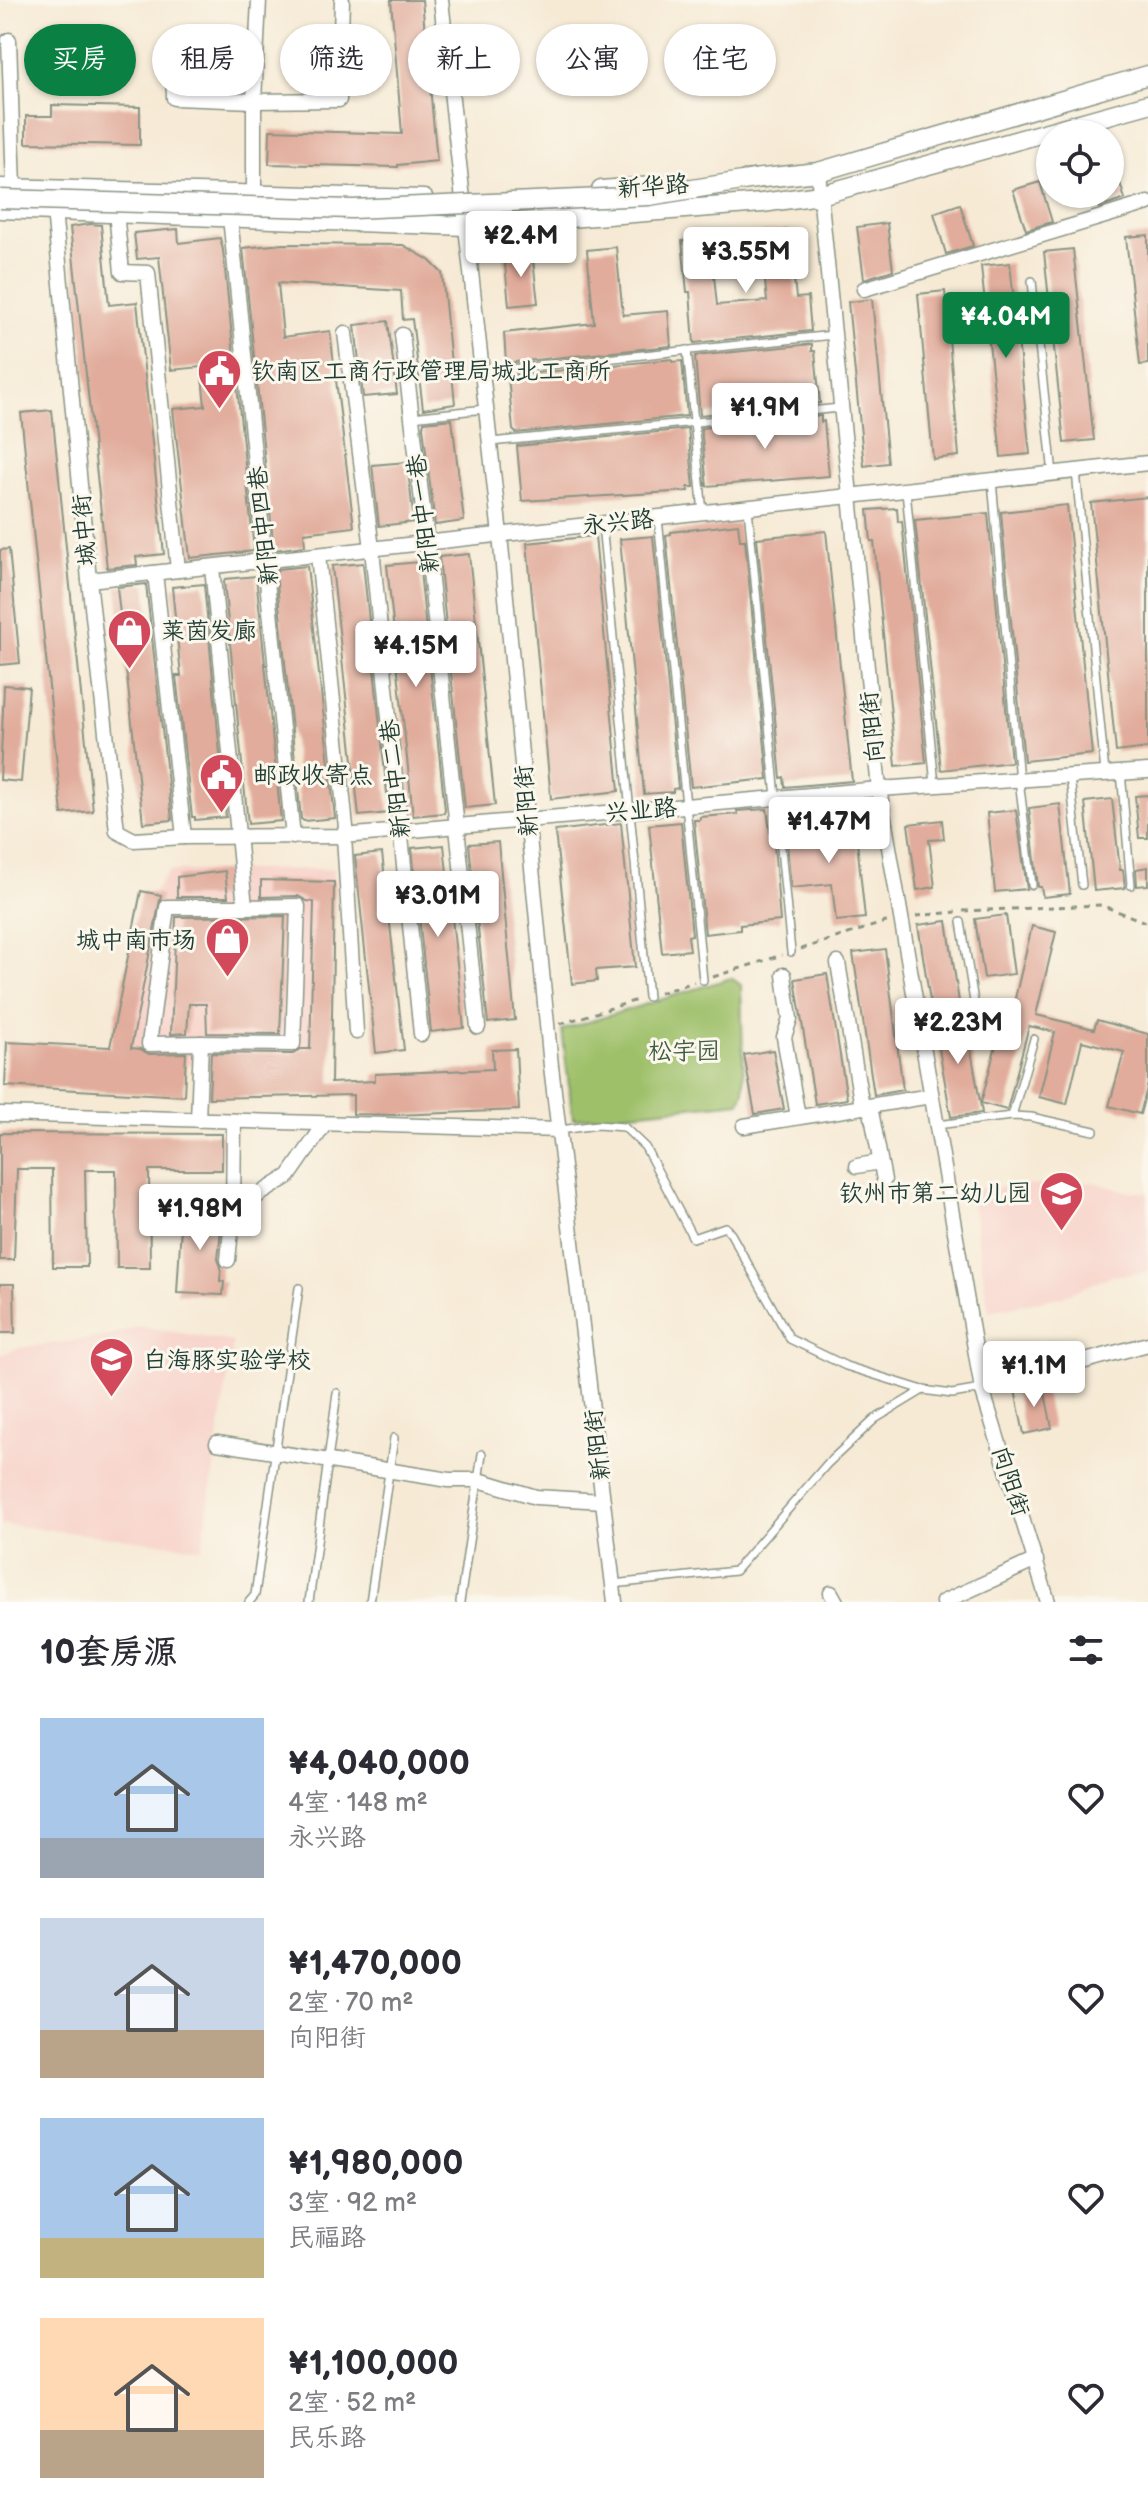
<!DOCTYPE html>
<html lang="zh">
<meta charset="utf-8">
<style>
:root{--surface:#fff;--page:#f7f7f7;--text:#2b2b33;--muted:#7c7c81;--accent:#0b8043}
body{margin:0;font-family:"Balsamiq Sans","LXGW WenKai TC",sans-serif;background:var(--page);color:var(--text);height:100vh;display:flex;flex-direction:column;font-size:30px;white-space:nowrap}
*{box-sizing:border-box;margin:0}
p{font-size:26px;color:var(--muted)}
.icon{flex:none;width:44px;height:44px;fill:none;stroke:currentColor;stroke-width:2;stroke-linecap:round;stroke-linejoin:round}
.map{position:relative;height:1602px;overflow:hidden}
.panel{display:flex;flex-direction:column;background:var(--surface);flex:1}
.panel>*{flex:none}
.guide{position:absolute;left:24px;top:24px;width:1100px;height:72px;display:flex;gap:16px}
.controls{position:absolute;left:1036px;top:120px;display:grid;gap:16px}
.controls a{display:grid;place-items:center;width:88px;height:88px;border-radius:50%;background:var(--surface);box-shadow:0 2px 6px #0004;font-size:40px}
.price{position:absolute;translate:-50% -68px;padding:0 18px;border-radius:8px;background:#fff;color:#222;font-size:26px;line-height:52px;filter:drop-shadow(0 2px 4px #0008)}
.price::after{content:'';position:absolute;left:50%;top:48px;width:24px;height:18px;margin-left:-12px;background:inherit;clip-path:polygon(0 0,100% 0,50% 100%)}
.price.on{background:var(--accent);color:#fff}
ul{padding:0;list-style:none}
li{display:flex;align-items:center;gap:24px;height:200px;padding:0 40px}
li span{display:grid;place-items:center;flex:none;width:224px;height:160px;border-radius:0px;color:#555}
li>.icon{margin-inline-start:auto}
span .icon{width:96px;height:96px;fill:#fffc;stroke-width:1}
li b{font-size:34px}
h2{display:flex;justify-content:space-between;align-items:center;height:96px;padding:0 40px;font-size:34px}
.chip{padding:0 28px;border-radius:36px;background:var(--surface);box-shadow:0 2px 6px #0004;font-size:28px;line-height:72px}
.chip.on{background:var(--accent);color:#fff}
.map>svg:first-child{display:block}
.built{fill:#f7d1c9}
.green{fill:#9ec069;stroke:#5e7e4e;stroke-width:2}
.building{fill:#e1ac9b}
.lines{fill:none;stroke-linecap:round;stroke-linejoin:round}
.lane-casing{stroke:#8a9484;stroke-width:10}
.street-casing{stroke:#8a9484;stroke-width:17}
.secondary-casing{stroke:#8a9484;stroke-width:21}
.path{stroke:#8a9484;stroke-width:3;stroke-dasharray:6 6;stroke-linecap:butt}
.lane{stroke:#fff;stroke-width:7}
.street{stroke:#fff;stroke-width:14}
.secondary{stroke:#fff;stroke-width:18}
.secondary-bridge-casing{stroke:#8a9484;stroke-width:21;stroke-linecap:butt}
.secondary-bridge{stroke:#fff;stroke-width:18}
.labels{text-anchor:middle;stroke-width:6;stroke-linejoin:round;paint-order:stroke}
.street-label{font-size:24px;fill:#1f3d34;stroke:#fbf7ec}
.poi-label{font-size:24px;fill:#1f3d34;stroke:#fbf7ec;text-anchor:start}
.park-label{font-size:24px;fill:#3f5e41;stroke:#fbf7ec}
</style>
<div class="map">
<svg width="1148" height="1602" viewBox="0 0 1148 1602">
<rect width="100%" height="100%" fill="#fbf7ec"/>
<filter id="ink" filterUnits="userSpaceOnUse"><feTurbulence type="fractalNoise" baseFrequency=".0125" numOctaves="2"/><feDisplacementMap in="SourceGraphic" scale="16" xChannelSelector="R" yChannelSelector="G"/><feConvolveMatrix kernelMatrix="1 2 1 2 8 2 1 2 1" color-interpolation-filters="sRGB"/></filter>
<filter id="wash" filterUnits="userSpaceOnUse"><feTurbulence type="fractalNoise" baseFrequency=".006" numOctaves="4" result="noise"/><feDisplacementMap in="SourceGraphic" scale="32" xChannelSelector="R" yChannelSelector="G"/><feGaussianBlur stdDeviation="1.8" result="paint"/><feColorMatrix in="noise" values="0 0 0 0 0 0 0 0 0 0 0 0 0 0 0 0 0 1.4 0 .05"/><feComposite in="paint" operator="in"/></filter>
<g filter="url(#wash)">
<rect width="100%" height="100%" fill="#f6ead5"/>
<g class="built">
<polygon points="334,869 328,1065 107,1064 141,891 153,893 169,871"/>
<polygon points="1094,1182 1124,1191 1148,1193 1148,1272 1111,1276 1060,1297 989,1311 970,1189"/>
<polygon points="139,1326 233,1342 202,1548 0,1524 0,1355 19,1348 110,1336"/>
</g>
<polygon class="green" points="731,978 741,985 744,1092 740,1102 573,1119 562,1030"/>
<g id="blocks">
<g class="building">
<polygon points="391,0 422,0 437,161 398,165 398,167 269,164 270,130 402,134"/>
<polygon points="52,105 140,107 140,145 26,143 26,116 52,116"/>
<polygon points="1113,160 1125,199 1099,208 1094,194 1110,194 1110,161"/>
<polygon points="1040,182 1052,222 1026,230 1013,190"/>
<polygon points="960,204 973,246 946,254 934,213"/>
<polygon points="887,223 893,270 864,279 857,227"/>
<polygon points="90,224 101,225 109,305 137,302 164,554 136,557 137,565 107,568 70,227"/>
<polygon points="178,229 179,243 220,238 223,250 254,551 190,558 173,409 205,406 201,367 171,370 159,257 137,259 134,233"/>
<polygon points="789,230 796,298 808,297 811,331 694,343 690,292 687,292 682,241 710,238 717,305 767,301 760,233"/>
<polygon points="1148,235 1148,364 1140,365 1126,237"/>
<polygon points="283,244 403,245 429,260 442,273 455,404 423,409 412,319 403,320 401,291 278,283 283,337 330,331 354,527 304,533 305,546 274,550 243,248"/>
<polygon points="616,247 623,315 668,311 671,346 506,363 504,333 594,323 587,250"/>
<polygon points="1073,249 1094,440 1064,443 1044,252"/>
<polygon points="532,251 538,303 509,306 504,254"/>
<polygon points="1010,263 1030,454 1001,457 981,266"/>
<polygon points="945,291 959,456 933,459 918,294"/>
<polygon points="872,299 888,463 864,466 848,302"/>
<polygon points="388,321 397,394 363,397 355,325"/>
<polygon points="812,344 812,351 815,351 820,403 700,415 695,356"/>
<polygon points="672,359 672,362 682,361 687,416 516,433 513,430 508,376"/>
<polygon points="52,410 93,811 62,814 21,413"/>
<polygon points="821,416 821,422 824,421 829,476 707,486 701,428"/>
<polygon points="452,419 464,521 435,525 423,427 424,422"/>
<polygon points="688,429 694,487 688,487 689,491 522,501 517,446"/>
<polygon points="407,462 414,522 379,526 372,465"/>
<polygon points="1148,497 1148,748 1116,752 1091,503"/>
<polygon points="1067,505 1092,754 1024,761 1001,512"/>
<polygon points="897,508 898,522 902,521 926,763 896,766 874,541 871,541 868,510"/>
<polygon points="988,513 1011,762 941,770 915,520"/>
<polygon points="738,524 740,540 745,540 768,779 691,787 666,535 671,534 671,532"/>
<polygon points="826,531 852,781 785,787 784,777 781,778 757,538"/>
<polygon points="595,536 619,791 551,799 527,543"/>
<polygon points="653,536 678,788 673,789 673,792 644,794 620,539"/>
<polygon points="9,549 20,663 0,665 0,550"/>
<polygon points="469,554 495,805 465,808 439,557"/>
<polygon points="419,562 445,810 444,813 413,816 387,565"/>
<polygon points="363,563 389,813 359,816 332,566"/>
<polygon points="307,566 335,818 304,821 301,819 276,574 278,569"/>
<polygon points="256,576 281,821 248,824 224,582 225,579"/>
<polygon points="146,584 172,820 143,823 117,587"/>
<polygon points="204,584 226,817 195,820 195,817 192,817 176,676 181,676 172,587"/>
<polygon points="4,685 29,687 21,782 0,780"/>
<polygon points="1148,795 1148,838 1139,838 1135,796"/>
<polygon points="1112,799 1120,870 1123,870 1125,888 1094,891 1085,802"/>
<polygon points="1060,804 1070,894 1043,897 1041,887 1038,887 1029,808"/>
<polygon points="767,809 770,832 773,832 780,921 740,925 740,930 705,934 694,820 700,820 700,817 738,814 737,811"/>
<polygon points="1016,810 1027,889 995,892 987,813"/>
<polygon points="942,820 944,839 929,840 935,887 917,890 908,824"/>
<polygon points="681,822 692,935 688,936 690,950 662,953 649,825"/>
<polygon points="621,823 635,967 596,970 597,981 572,984 555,831"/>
<polygon points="855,823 865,918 836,921 832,884 791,888 786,831"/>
<polygon points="498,842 515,1020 488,1023 469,844"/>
<polygon points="444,845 464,1028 431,1032 412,848"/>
<polygon points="382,853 404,1050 376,1053 355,856"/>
<polygon points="1148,867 1148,885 1137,886 1136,869"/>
<polygon points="225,871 228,897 177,897 177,877"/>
<polygon points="261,880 334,882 331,1083 375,1081 375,1074 493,1069 492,1050 516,1049 519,1110 396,1115 353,1114 353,1095 209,1098 211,1053 293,1054 301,1049 310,1049 314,902 307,901 298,896 261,897"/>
<polygon points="141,891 161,895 131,1048 140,1049 149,1054 186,1053 184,1096 5,1086 7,1042 110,1047"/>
<polygon points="1006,915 1014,974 984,978 975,919"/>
<polygon points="285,916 280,1034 207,1033 206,1004 189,1004 187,1033 171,1034 176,917"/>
<polygon points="947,921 959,1002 931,1007 918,925"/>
<polygon points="1032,926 1056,932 1036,1015 1094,1029 1097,1020 1148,1034 1148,1084 1140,1114 1109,1106 1124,1052 1082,1041 1067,1104 1039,1097 1055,1032 1029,1026 1007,1110 981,1103 1002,1022 1009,1024"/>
<polygon points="885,949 903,1090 874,1095 853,953"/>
<polygon points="827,974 847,1099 815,1104 795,979"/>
<polygon points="960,1015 965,1016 982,1113 951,1117 934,1020"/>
<polygon points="773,1050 784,1109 755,1114 744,1055"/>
<polygon points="0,1133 222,1134 222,1170 149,1170 150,1268 117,1268 116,1170 85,1170 87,1267 53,1267 52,1169 17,1169 14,1260 0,1260"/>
<polygon points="182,1208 223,1210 218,1259 221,1267 220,1281 224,1281 223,1295 177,1293"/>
<polygon points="0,1284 14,1284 15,1333 0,1333"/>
<polygon points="1043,1383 1052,1428 1024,1434 1015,1390"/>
</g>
</g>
</g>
<g filter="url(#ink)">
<use href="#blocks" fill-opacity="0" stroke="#8a9484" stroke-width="2"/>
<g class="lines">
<defs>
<g id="lane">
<polyline points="1032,281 1053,474"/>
<polyline points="687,350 703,513"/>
<polyline points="482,372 833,335"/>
<polyline points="412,417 485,409"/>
<polyline points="490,442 840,408"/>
<polyline points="1076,471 1105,773"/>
<polyline points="992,481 1019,780 1032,885"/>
<polyline points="906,491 935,785"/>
<polyline points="748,508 791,952"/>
<polyline points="658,518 703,980"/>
<polyline points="602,524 648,997"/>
<polyline points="1121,772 1131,885"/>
<polyline points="1070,776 1082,885"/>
<polyline points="961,922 979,1032"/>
<polyline points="917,1016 975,1006"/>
<polyline points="1012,1116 1034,1039"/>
<polyline points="936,1125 1012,1116 1031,1117 1094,1131"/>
<polyline points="560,1130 597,1125 624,1127 645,1147 693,1238 725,1227 731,1234 790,1339 846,1366 923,1390 952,1394 981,1389"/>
<polyline points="613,1584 735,1571 827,1464 875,1419 923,1390"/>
<polyline points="249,1602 255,1595 299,1288"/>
<polyline points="309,1602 337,1393"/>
<polyline points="370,1602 394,1438"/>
<polyline points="460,1602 482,1454"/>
</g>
<g id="street">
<polyline points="441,0 500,535 551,1066 615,1602"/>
<polyline points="9,40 14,188"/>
<polyline points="173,69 174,98 254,101 339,100 342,0"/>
<polyline points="818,172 879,789 982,1389 1048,1602"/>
<polyline points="254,194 254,101 259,0"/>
<polyline points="54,210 89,580 117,831 134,840 184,837 344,836 879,789 1148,771"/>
<polyline points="116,212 122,272 148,273 178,570"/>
<polyline points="230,217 293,837"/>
<polyline points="864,289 1148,203"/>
<polyline points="345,333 372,549 421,1034"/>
<polyline points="402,335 427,543 478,1027"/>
<polyline points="318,555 346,827 344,836 356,1032"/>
<polyline points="155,573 184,837"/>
<polyline points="89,580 1148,463"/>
<polyline points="838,963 862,1107"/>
<polyline points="784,975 790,1019 784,1037 798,1117"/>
<polyline points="201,1043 149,1044 167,907 245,907"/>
<polyline points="870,1106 884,1180"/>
<polyline points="0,1114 560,1130"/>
<polyline points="198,1120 201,1043 293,1044 298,906 245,907 212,567"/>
<polyline points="744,1126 931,1096"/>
<polyline points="857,1166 880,1162"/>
<polyline points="233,1211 289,1176 325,1124"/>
<polyline points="228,1260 233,1211 234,1121"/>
<polyline points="982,1389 1148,1344"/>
<polyline points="217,1443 449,1480 479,1480 536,1497 603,1501"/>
<polyline points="831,1593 836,1602"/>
<polyline points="943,1602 1036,1560"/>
</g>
<g id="secondary">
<polyline points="745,180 818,172 1148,75"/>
<polyline points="0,188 424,199"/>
<polyline points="601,190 680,184"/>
<polyline points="0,209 466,226 762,203 820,195 1148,104"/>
</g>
</defs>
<use href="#lane" class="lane-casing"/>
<use href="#street" class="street-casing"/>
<use href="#secondary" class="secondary-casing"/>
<g class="path">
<polyline points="963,911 1101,905 1148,923"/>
<polyline points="916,916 956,912"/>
<polyline points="801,949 889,921"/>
<polyline points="713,977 782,955"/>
<polyline points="659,993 694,982"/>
<polyline points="560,1024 637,1000"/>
</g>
<use href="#lane" class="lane"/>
<use href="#street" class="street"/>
<use href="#secondary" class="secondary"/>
<defs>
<polyline id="secondary-bridge" points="0,199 352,209 649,196 761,178"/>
</defs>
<use href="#secondary-bridge" class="secondary-bridge-casing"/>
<use href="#secondary-bridge" class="secondary-bridge"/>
</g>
</g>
<defs>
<symbol id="civic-pin" viewBox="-11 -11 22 30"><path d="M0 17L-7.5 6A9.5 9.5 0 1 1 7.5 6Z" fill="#d1495b" stroke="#fbf7ec"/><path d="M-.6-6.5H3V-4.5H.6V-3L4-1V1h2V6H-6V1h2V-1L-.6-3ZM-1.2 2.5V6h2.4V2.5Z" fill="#fff"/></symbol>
<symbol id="shop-pin" viewBox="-11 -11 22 30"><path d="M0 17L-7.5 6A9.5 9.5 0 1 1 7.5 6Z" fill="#d1495b" stroke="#fbf7ec"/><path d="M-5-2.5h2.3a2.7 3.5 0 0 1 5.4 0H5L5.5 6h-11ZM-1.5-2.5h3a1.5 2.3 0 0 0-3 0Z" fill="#fff"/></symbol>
<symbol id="school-pin" viewBox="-11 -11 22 30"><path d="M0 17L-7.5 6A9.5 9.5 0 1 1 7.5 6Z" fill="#d1495b" stroke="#fbf7ec"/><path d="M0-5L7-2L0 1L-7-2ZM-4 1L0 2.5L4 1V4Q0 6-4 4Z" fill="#fff"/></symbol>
</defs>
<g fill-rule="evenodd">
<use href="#civic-pin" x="194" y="346" width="51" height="69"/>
<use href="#shop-pin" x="104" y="606" width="51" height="69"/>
<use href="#civic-pin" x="196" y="750" width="51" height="69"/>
<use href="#shop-pin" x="202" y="914" width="51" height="69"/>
<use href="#school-pin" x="1036" y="1168" width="51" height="69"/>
<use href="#school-pin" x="86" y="1334" width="51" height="69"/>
</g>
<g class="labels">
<g class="street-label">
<text transform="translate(653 186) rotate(-4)" y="8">新华路</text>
<text transform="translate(423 514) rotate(-97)" y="8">新阳中一巷</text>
<text transform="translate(618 522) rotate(-6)" y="8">永兴路</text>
<text transform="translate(263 526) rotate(-96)" y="8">新阳中四巷</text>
<text transform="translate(84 530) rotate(-95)" y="8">城中街</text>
<text transform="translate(872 727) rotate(-96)" y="8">向阳街</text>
<text transform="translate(395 779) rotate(-96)" y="8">新阳中二巷</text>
<text transform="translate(526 801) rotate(-95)" y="8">新阳街</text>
<text transform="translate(641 810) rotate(-5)" y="8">兴业路</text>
<text transform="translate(597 1445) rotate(-97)" y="8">新阳街</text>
<text transform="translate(1011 1481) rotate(72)" y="8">向阳街</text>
</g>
<g class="poi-label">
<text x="251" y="379">钦南区工商行政管理局城北工商所</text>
<text x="161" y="639">莱茵发廊</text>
<text x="253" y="783">邮政收寄点</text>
<text x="196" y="948" text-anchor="end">城中南市场</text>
<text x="1031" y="1201" text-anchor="end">钦州市第二幼儿园</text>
<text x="143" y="1368">白海豚实验学校</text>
</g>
<g class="park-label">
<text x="684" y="1059">松宇园</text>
</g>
</g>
</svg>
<div class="controls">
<a><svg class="icon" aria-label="locate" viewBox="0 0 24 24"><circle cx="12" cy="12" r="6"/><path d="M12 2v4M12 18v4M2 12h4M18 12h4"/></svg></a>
</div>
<b class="price" style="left:521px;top:279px">¥2.4M</b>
<b class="price" style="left:746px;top:295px">¥3.55M</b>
<b class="price on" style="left:1006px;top:360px">¥4.04M</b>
<b class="price" style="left:765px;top:451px">¥1.9M</b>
<b class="price" style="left:416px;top:689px">¥4.15M</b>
<b class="price" style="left:829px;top:865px">¥1.47M</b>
<b class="price" style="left:438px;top:939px">¥3.01M</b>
<b class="price" style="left:958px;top:1066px">¥2.23M</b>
<b class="price" style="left:200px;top:1252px">¥1.98M</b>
<b class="price" style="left:1034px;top:1409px">¥1.1M</b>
<div class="guide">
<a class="chip on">买房</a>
<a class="chip">租房</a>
<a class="chip">筛选</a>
<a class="chip">新上</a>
<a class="chip">公寓</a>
<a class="chip">住宅</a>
</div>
</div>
<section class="panel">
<h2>10套房源<svg class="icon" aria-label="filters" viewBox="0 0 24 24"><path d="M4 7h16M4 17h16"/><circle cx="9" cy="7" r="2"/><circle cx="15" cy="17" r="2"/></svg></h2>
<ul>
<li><span style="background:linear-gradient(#a9c7e8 75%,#9aa5b1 0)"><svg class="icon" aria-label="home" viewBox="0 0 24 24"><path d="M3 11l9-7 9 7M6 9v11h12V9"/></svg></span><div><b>¥4,040,000</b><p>4室 · 148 m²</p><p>永兴路</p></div><svg class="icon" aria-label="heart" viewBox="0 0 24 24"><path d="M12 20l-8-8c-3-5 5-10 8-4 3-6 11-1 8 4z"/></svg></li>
<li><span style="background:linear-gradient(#c9d6e8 70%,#b9a48a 0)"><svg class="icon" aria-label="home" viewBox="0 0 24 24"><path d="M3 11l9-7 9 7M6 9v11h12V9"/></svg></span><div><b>¥1,470,000</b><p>2室 · 70 m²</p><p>向阳街</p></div><svg class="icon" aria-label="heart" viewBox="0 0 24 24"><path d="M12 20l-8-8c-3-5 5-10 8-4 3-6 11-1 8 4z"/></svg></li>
<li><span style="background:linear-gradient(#a9c7e8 75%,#c2b280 0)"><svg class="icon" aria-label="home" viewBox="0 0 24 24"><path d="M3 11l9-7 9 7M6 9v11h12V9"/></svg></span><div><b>¥1,980,000</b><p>3室 · 92 m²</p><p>民福路</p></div><svg class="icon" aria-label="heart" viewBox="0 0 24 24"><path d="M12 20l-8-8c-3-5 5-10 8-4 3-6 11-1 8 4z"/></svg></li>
<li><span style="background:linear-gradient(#ffd9b3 70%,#b9a48a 0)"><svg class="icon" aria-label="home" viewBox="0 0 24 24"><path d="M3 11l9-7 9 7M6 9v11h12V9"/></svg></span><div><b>¥1,100,000</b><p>2室 · 52 m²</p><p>民乐路</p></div><svg class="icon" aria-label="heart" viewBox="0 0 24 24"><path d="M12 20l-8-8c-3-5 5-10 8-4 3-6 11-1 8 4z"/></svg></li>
</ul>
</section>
